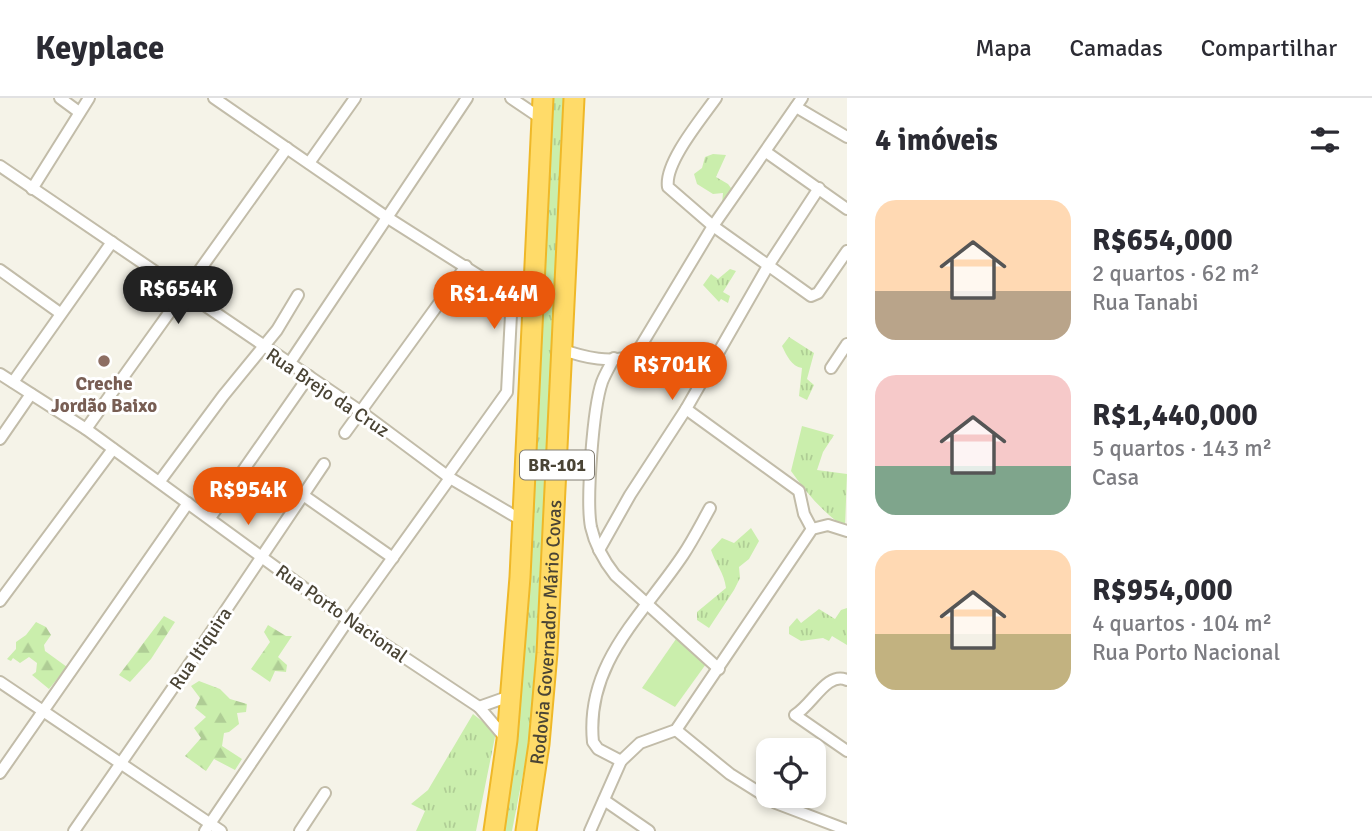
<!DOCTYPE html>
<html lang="pt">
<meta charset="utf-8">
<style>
:root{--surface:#fff;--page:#f7f7f7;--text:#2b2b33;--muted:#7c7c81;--line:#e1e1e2;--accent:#ea580c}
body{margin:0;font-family:Signika,sans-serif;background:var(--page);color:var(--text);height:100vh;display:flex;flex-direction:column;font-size:26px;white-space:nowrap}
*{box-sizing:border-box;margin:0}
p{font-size:23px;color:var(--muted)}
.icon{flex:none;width:38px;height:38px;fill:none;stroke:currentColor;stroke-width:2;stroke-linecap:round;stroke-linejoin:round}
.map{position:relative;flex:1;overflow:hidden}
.side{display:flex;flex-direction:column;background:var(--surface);width:525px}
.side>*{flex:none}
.fabs{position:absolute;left:756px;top:640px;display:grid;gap:14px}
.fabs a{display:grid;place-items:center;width:70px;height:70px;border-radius:14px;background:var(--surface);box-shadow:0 4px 10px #0003;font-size:35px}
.price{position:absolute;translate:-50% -60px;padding:0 16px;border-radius:24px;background:var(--accent);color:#fff;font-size:23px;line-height:46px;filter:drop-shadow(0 2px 4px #0008)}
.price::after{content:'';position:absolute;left:50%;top:42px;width:21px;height:16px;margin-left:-10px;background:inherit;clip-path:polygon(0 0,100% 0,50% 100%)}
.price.current{background:#222;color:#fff}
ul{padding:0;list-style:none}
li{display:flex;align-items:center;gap:21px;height:175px;padding:0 28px}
li span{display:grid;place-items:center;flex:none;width:196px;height:140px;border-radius:21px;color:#555}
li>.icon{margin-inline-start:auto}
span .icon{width:84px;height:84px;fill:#fffc;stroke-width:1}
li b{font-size:30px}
h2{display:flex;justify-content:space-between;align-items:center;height:84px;padding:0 28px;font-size:30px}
header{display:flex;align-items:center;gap:42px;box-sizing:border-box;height:98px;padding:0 35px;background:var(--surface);border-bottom:2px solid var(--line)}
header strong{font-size:33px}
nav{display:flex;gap:38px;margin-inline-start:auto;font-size:24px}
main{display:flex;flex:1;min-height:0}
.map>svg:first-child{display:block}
.grass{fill:url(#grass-tufts)}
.forest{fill:url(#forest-firs)}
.pitch{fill:#caeeac}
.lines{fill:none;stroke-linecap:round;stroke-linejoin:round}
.street-casing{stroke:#c2bca9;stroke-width:14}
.highway-casing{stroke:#efb828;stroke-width:23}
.street{stroke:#fff;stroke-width:10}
.highway{stroke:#ffdb69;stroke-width:19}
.education-dot{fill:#8d6e63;stroke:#fff;stroke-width:2.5}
.labels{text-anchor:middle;stroke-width:6;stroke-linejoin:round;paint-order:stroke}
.shield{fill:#fff;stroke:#807c72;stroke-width:2}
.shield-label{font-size:18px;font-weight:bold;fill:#4a4435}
.education-label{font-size:19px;font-weight:bold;fill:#785e54;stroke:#fff}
.street-label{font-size:19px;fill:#4a4435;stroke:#fff}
</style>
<header>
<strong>Keyplace</strong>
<nav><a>Mapa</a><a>Camadas</a><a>Compartilhar</a></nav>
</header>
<main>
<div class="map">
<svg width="847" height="733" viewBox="0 0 847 733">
<defs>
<pattern id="grass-tufts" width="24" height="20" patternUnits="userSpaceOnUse" patternTransform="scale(1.75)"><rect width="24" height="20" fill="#caeeac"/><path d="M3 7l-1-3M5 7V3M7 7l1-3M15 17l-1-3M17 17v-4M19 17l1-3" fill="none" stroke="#afcd95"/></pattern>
<pattern id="forest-firs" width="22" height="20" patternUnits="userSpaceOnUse" patternTransform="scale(1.75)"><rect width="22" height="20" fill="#caeeac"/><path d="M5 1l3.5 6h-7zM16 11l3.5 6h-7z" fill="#afcd95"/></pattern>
</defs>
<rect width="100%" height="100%" fill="#f5f3e8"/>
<g class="grass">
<polygon points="545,0 566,0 543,516 530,640 512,733 494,733"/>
<polygon points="713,56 726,57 716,79 728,86 734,94 722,106 723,95 713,96 697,86 694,76 702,70 705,59"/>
<polygon points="730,171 736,173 723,194 730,198 728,205 721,201 719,204 703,187 711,176 718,181"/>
<path d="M789,239L814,255L807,281L814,287L807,302L799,298L802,270C791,268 787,258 782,248Z"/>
<path d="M802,328L834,337L823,354L817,372L847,376L845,429C823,415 806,394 791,373Z"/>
<path d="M751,430L759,443L749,461L739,469L740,480L734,492L709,530L697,522V514L726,490C724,474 716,467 711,452L722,440L734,445Z"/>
<polygon points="847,510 847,547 832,538 829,543 823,540 801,543 789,536 789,529 797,520 801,525 819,511 835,521 841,512"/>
<polygon points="473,616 496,634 476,733 416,733 425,713 411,706 428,692"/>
</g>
<g class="forest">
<polygon points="164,518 175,524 151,561 130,584 119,577"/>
<polygon points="36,524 46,529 51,537 44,547 45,553 67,569 49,591 32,577 36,574 37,565 29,559 20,565 13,560 11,563 7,561 16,551 16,544 26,537"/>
<polygon points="268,527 286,538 292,538 278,559 287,567 286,574 275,573 270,584 251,571 270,544 264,534"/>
<polygon points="199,583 220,591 230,601 247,606 246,614 237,615 239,626 229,634 224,635 222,648 242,661 235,672 214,661 206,673 185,658 201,640 194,630 206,619 195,610 200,600 191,588"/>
</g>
<polygon class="pitch" points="676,541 706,566 675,609 642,590"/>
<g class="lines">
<defs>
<g id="street">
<polyline points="60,0 79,14"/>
<polyline points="214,0 388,120 533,212"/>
<polyline points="511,0 542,21"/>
<path d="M716,0C702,20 664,65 668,89L713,128L811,198L818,195L847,153"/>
<polyline points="796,9 847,39"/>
<polyline points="766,54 847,111"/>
<polyline points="309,65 355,0"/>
<polyline points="0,68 360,313 450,380 523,423"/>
<polyline points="32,91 89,0"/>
<polyline points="0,172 60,215"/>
<path d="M561,251C582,259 614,267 636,256L713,128L802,0"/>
<path d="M614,260C610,268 605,276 602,284C593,310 586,403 591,429C595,447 604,463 615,477L719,571"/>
<polyline points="289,266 467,0"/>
<polyline points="831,270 847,246"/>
<polyline points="0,276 86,331 348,522 479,609 507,642"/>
<polyline points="13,284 112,144"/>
<polyline points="686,311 799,393 804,416 812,431"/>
<polyline points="86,331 287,50"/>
<polyline points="345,335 466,168"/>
<polyline points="0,341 31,296"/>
<polyline points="447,378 507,294 512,197"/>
<polyline points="160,383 223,298 277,232 298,197"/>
<polyline points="303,397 393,460"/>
<polyline points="210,420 309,278"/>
<polyline points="599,452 630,397 686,311 768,168 819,90"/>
<polyline points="0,503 113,351"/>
<path d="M847,582C827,573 813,606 795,617L847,653"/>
<polyline points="0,584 221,733"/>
<polyline points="479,609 510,598"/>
<polyline points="676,632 730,676 776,705 847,732"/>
<path d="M621,663L598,651L593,644C585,565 643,517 683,457C693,442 701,426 710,410"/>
<polyline points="0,675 188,405"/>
<polyline points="604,702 649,733"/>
<polyline points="74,733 197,555 324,366"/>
<polyline points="205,733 348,522 450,380"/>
<polyline points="300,733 325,695"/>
<polyline points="590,733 621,663 640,645 676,632 812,431 828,427 847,433"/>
</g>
<g id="highway">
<polyline points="494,733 507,642 520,479 543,0"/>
<path id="s1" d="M526,733L539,646L547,555L574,0"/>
</g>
</defs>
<use href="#street" class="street-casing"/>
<use href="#highway" class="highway-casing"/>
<use href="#street" class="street"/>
<use href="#highway" class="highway"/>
</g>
<circle class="education-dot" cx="104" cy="263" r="7"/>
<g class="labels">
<rect class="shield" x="520" y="352.5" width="74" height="29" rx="5"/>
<g class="shield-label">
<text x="557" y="373">BR-101</text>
</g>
<g class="education-label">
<text x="104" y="292">Creche<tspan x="104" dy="22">Jordão Baixo</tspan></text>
</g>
<g class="street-label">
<text transform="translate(328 294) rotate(34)" y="7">Rua Brejo da Cruz</text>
<text transform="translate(342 515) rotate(35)" y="7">Rua Porto Nacional</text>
<text dy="7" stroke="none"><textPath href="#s1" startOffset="200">Rodovia Governador Mário Covas</textPath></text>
<text transform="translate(200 550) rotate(-56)" y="7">Rua Itiquira</text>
</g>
</g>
</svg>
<div class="fabs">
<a><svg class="icon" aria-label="locate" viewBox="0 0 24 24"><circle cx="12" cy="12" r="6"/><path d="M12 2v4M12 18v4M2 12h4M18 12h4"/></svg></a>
</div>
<b class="price current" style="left:178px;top:228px">R$654K</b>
<b class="price" style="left:494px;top:233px">R$1.44M</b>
<b class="price" style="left:672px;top:304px">R$701K</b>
<b class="price" style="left:248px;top:429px">R$954K</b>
</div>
<section class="side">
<h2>4 imóveis<svg class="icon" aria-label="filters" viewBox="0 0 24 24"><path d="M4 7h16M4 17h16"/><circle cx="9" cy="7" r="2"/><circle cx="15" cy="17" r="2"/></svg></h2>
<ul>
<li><span style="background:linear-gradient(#ffd9b3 65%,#b9a48a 0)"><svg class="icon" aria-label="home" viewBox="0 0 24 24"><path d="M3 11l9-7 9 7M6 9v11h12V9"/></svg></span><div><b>R$654,000</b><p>2 quartos · 62 m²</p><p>Rua Tanabi</p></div></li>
<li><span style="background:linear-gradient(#f6c9c9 65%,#7fa58c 0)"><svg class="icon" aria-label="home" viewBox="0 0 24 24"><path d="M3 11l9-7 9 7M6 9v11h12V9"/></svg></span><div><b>R$1,440,000</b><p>5 quartos · 143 m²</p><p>Casa</p></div></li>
<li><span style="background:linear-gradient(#ffd9b3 60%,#c2b280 0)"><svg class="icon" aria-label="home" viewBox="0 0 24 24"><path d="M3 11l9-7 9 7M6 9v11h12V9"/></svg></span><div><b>R$954,000</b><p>4 quartos · 104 m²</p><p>Rua Porto Nacional</p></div></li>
</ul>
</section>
</main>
